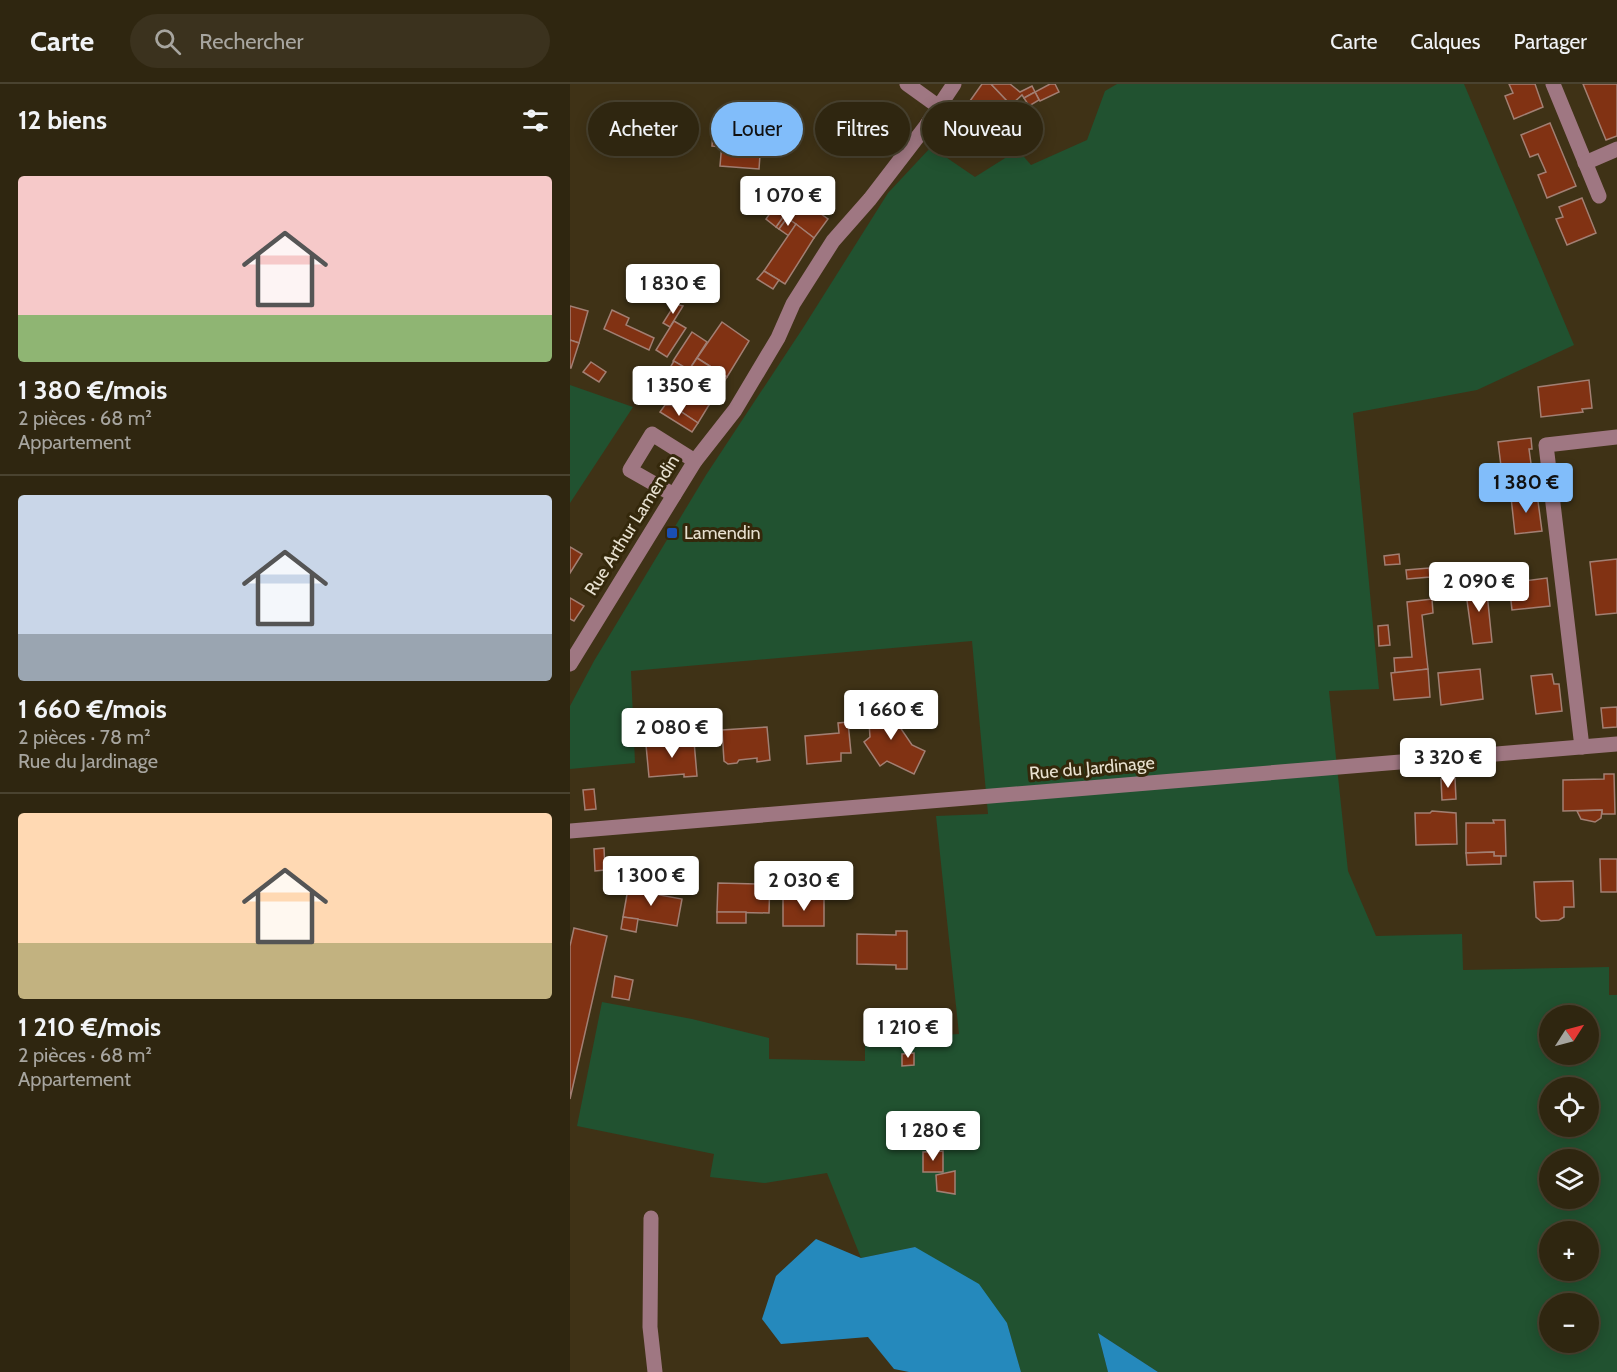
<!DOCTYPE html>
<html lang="fr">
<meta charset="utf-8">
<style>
:root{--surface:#2f2610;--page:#3b321e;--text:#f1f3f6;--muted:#a7a59f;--line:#4a4330;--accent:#81bdfa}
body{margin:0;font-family:Cabin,sans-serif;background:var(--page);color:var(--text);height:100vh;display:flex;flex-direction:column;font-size:22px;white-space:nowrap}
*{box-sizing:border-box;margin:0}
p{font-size:20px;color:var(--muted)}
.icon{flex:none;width:33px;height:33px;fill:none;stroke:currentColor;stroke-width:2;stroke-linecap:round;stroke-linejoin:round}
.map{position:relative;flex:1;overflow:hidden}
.panel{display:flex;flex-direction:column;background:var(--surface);width:570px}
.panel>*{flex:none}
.hud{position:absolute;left:18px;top:18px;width:570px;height:54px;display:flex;gap:12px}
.needle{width:39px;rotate:54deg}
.controls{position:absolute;left:969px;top:921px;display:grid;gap:12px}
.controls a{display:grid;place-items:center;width:60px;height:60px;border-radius:50%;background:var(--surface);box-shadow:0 3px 15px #0003,0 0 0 2px var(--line);font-size:30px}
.price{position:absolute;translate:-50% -51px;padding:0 14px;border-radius:6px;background:#fff;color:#222;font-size:20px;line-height:39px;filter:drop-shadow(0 2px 3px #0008)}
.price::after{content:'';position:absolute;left:50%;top:36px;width:18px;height:14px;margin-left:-9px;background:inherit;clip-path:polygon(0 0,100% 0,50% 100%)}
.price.selected{background:var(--accent);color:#111}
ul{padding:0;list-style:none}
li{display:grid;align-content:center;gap:12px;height:318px;padding:0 18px}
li+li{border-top:2px solid var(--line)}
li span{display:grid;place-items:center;height:186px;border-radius:6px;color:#555}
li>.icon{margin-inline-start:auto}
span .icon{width:108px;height:108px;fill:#fffc;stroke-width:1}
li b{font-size:26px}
h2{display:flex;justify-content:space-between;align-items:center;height:72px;padding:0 18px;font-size:26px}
.tag{padding:0 21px;border-radius:27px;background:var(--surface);box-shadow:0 3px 15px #0003,0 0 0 2px var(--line);font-size:21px;line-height:54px}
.tag.selected{background:var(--accent);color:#111}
header{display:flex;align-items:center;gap:36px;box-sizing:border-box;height:84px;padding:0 30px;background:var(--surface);border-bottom:2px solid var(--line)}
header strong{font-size:28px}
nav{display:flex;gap:33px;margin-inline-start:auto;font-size:21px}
.search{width:420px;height:54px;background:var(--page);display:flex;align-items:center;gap:15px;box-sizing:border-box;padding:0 21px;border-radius:33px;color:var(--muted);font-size:22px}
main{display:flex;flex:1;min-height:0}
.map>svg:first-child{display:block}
.green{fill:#215230;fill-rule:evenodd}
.water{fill:#2589bc}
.building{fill:#813213;stroke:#a27f73;stroke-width:1.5}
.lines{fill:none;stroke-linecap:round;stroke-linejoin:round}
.minor{stroke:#9f7782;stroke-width:15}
.transit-dot{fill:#1a4fb4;stroke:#34280b;stroke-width:2}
.labels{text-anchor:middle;stroke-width:6;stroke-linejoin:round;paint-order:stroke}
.street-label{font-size:18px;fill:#e8e1d0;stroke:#34280b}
.poi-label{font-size:18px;fill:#e8e1d0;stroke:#34280b;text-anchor:start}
</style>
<header>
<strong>Carte</strong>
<div class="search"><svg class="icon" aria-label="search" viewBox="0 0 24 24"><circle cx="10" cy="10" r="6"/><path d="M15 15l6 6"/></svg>Rechercher</div>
<nav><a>Carte</a><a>Calques</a><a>Partager</a></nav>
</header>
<main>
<section class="panel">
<h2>12 biens<svg class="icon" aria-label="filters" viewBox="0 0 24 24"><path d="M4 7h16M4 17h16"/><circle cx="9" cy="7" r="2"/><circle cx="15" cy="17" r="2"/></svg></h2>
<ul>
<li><span style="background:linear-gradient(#f6c9c9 75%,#8fb573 0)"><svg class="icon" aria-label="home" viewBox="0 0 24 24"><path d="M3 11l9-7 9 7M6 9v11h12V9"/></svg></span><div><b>1 380 €/mois</b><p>2 pièces · 68 m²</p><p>Appartement</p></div></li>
<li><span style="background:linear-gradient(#c9d6e8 75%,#9aa5b1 0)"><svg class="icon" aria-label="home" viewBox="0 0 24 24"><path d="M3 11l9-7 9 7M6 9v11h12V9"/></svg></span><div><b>1 660 €/mois</b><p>2 pièces · 78 m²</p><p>Rue du Jardinage</p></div></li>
<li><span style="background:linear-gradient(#ffd9b3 70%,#c2b280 0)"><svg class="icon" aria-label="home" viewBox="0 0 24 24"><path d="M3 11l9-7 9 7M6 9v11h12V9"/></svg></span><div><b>1 210 €/mois</b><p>2 pièces · 68 m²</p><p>Appartement</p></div></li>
</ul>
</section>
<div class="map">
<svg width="1047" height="1288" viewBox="0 0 1047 1288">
<rect width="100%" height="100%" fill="#3f3216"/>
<g class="green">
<path d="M547,0H894L1004,261L907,306L783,329L809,605L759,607L778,787L806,852L892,850L893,886L1039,883V911H1047V1288H588L528,1249L538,1288H451L437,1239L345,1163L291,1174L257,1089L195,1099L140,1093L144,1070L7,1042L32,918L122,935L199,954V975L295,977V956L389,950L366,732L418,730L402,557L61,587L65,679L0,685V622L24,577L136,391L233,244L318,109L361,63L405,93L448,66L461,81L517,56L535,7ZM980,932H1018V970H980ZM980,1004H1018V1042H980ZM980,1076H1018V1114H980ZM980,1148H1018V1186H980ZM980,1220H1018V1258H980Z"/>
<polygon points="0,301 63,323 0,419"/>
</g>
<g class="water">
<polygon points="246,1155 291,1174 345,1163 409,1200 437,1239 451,1288 339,1288 324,1285 298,1253 211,1260 192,1235 206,1192"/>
<polygon points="528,1249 588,1288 538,1288"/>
</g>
<g class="building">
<polygon points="412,0 421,0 439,19 418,40 406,29 398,39 390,31"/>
<polygon points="421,0 440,0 450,8 462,2 465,8 454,14 452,11 441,21"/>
<polygon points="480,0 485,0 489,8 470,17 465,8"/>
<polygon points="939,0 965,0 973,23 944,35 935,12 943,9"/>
<polygon points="1013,0 1047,0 1047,52 1036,56"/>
<polygon points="465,8 469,16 459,22 454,14"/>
<polygon points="144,35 154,35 152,63 142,62"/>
<polygon points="154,35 188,37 186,70 190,71 189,85 150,82"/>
<polygon points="980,39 1006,102 977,114 968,91 976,88 968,70 960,73 951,51"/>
<polygon points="448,45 451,58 444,59 441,47"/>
<polygon points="403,49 407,58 399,65 400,69 389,73 383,56"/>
<polygon points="227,113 258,135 244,154 217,134 209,145 206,143"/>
<polygon points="1012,114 1026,149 997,161 986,135 993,133 989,123"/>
<polygon points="208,118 218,126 206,143 196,135"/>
<polygon points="217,134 226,140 219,152 209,145"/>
<polygon points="226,140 244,154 215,200 194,187"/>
<polygon points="194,187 209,196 203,205 187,195"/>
<polygon points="105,220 113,222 100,243 93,239"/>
<polygon points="0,222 18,227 9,259 0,256"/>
<polygon points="42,226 59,234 56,241 84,254 79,266 34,245"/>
<polygon points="104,237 116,244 97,273 86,266"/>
<polygon points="152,238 179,257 157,293 127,274"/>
<polygon points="122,248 137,258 119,286 103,277"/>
<polygon points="0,256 9,259 1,284 0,284"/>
<polygon points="127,274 157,293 139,321 101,297 104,292 98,287 104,277 119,286"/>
<polygon points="21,278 36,288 29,298 13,288"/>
<polygon points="71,289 77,292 70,303 64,299"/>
<polygon points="1019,296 1022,324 1012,325 1013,328 971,333 968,303"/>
<polygon points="93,298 107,308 111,303 139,321 128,339 101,321 82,316"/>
<polygon points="95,321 101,321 128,339 122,348 90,328"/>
<polygon points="961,354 962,365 959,365 963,394 933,398 928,358"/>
<polygon points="967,410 972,447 945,450 941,413"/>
<polygon points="0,463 12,470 0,489"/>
<polygon points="829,470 830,480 815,481 814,472"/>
<polygon points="1047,475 1047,529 1026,531 1020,478"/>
<polygon points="859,484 860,493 837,495 836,486"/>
<polygon points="977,494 980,522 942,526 939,499"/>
<polygon points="916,499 922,558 903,560 895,502"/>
<polygon points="0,514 14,522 4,537 0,535"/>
<polygon points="862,515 863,529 852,531 858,585 825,589 824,574 842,573 837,518"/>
<polygon points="818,541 820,561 809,562 808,542"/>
<polygon points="858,585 860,613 824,616 821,589"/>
<polygon points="910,585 913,615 871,621 868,589"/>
<polygon points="982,590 984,600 989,600 992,627 966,630 961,592"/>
<polygon points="323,622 325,636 342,661 355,667 344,690 317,677 310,682 294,658 300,653 298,624"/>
<polygon points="1047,623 1047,643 1033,644 1031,624"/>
<polygon points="278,638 281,669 271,669 271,677 237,680 235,652 269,649 268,639"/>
<polygon points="197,643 200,676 187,678 187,674 169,676 167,679 158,680 154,677 152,646"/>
<polygon points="124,657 127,692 114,693 114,690 79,693 76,661"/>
<polygon points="1034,690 1044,690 1045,730 1032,730 1032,726 993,727 993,696 1034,695"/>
<polygon points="885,694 886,715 872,716 871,695"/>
<polygon points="24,705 26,725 15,726 13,706"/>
<polygon points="1032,726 1031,734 1025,738 1011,735 1007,727"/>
<polygon points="862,727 886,729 887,760 846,761 845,729 860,729"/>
<polygon points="923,736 935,736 936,772 924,772 924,768 896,769 896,739 924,739"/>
<polygon points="34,764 35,786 25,787 24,765"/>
<polygon points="924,768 924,772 931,772 931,780 897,781 896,769"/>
<polygon points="1030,775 1047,775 1047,808 1031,808"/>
<polygon points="188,793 200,793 199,829 147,828 148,799 188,800"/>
<polygon points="1003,797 1004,823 994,823 994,833 989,836 971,837 966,833 964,798"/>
<polygon points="59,799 74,802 73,808 112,815 107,842 53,833"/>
<rect x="213" y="814" width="41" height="28"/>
<rect x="147" y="828" width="29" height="11"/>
<polygon points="53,833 68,835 66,848 51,845"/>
<polygon points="4,844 37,852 0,1015 0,862"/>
<polygon points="326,847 337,847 337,885 326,885 326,881 287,880 287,850 326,851"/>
<polygon points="45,892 63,896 59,916 42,913"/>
<polygon points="344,969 344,981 332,982 332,970"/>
<polygon points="373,1067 373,1088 353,1088 353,1068"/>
<polygon points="385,1087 385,1110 367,1107 366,1091"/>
</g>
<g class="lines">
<g class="minor">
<polyline points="337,0 369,23"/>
<polyline points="983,0 1029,112"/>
<polyline points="1015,79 1047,65"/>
<polyline points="104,411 60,386 82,350 125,377"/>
<polyline points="0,580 125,377 165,326 208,254 223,220 263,157 300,115 356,42 384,0"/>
<polyline points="1012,663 976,361 1047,353"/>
<polyline points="0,747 1047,660"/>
<polyline points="81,1134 80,1243 85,1288"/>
</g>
</g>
<rect class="transit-dot" x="96" y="443" width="12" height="12" rx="3"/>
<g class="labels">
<g class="street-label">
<text transform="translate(62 441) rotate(-58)" y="6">Rue Arthur Lamendin</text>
<text transform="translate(522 684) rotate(-5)" y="6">Rue du Jardinage</text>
</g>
<g class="poi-label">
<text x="114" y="455">Lamendin</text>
</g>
</g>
</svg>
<div class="controls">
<a><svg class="needle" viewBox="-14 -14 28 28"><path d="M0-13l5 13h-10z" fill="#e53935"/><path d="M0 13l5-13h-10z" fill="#a7a59f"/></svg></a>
<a><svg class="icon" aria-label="locate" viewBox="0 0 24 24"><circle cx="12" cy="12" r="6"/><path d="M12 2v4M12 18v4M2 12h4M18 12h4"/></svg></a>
<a><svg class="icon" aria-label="layers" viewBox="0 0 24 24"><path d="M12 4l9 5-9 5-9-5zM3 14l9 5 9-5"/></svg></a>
<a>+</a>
<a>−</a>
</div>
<b class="price" style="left:218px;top:143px">1 070 €</b>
<b class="price" style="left:103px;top:231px">1 830 €</b>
<b class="price" style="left:109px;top:333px">1 350 €</b>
<b class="price selected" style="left:956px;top:430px">1 380 €</b>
<b class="price" style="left:909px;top:529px">2 090 €</b>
<b class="price" style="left:321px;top:657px">1 660 €</b>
<b class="price" style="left:102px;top:675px">2 080 €</b>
<b class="price" style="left:878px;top:705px">3 320 €</b>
<b class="price" style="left:81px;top:823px">1 300 €</b>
<b class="price" style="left:234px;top:828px">2 030 €</b>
<b class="price" style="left:338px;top:975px">1 210 €</b>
<b class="price" style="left:363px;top:1078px">1 280 €</b>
<div class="hud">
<a class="tag">Acheter</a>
<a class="tag selected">Louer</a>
<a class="tag">Filtres</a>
<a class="tag">Nouveau</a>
</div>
</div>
</main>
